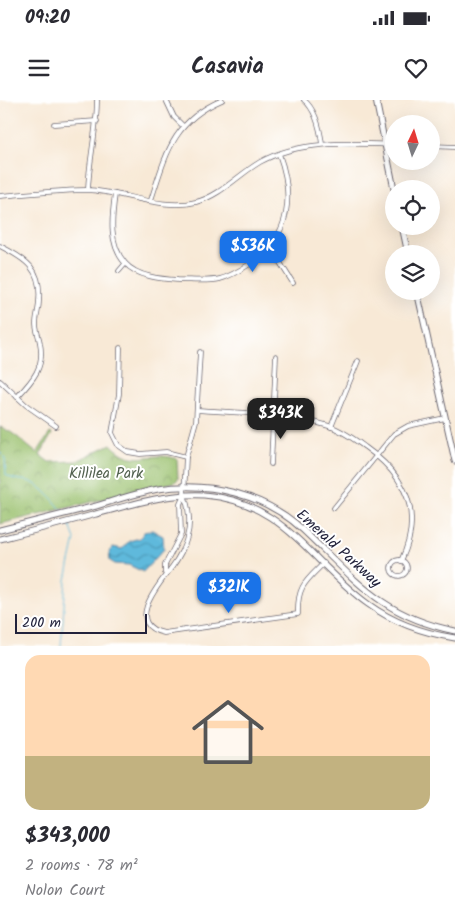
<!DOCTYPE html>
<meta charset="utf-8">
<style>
:root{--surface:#fff;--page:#f7f7f7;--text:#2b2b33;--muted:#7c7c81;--accent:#1a73e8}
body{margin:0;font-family:Kalam,sans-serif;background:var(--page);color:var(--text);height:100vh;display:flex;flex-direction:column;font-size:19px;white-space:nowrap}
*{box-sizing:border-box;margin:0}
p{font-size:16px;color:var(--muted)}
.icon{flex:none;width:28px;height:28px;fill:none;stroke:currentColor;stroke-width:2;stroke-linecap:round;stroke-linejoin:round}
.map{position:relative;height:546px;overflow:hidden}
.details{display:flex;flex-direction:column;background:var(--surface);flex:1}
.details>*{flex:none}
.needle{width:32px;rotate:4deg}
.fabs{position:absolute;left:385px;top:15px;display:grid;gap:10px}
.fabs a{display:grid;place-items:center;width:55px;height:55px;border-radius:50%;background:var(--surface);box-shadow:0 5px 20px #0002;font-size:25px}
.scale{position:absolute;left:15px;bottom:12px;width:132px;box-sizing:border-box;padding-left:5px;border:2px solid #22223b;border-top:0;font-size:14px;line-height:18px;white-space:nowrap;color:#22223b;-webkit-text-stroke:4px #fff;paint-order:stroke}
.price{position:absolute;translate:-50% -42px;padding:0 11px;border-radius:10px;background:var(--accent);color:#fff;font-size:16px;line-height:32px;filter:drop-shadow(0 1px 2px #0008)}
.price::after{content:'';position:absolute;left:50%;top:30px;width:15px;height:11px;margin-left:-8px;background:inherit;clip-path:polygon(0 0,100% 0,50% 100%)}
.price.current{background:#222;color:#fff}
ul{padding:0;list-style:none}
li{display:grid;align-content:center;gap:10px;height:265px;padding:0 25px}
li span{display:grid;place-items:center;height:155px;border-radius:15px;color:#555}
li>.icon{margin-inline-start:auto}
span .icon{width:90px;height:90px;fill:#fffc;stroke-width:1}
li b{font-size:21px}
.status{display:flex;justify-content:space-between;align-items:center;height:35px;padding:0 25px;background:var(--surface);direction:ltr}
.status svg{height:14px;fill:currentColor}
header{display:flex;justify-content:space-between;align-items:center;height:65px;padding:0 25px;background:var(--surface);font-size:22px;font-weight:800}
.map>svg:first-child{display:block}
.park{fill:url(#park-crowns);stroke:#5e7154}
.water{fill:url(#water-waves);stroke:#406e8c}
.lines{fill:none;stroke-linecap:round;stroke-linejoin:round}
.stream{stroke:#5eb9dc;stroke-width:1}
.street-casing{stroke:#6d6871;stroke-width:5.5}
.secondary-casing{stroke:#6d6871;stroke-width:7}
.street{stroke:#fff;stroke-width:4}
.secondary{stroke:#fff;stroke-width:5}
.labels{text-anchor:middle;stroke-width:4;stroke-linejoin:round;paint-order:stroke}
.park-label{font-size:15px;fill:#52614f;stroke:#fff}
.street-label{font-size:15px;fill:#22223b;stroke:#fff}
</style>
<div class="status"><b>09:20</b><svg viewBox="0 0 49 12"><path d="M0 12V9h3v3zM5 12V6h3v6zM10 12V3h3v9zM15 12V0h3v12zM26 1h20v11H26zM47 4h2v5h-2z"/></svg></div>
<header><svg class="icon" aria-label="menu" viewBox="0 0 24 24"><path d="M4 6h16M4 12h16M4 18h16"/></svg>Casavia<svg class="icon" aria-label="heart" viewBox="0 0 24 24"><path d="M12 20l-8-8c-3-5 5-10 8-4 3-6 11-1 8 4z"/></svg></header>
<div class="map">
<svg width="455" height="546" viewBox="0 0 455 546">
<defs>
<pattern id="park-crowns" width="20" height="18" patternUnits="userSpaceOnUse" patternTransform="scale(1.25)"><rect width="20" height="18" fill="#99c06c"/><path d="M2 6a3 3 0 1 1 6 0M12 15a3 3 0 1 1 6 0" fill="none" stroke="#7c9c5a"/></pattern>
<pattern id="water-waves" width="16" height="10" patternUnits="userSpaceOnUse" patternTransform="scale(1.25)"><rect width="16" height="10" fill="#5eb9dc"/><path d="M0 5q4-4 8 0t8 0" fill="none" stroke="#4d96b4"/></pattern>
</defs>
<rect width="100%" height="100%" fill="#fff"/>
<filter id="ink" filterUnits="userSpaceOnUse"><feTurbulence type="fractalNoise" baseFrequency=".02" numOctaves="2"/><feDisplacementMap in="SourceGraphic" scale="10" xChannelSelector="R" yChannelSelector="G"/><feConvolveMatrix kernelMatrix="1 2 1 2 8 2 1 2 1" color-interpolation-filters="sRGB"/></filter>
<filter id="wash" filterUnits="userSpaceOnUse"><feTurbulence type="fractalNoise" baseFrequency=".0096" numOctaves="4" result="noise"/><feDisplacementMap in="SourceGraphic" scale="20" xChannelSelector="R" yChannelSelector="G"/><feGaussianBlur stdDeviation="1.12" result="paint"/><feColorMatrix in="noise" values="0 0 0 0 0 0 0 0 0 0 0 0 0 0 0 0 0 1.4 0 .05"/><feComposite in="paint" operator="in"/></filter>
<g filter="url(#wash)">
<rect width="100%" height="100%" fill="#f8e9d6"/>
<path class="park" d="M0,327C15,332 24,344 37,353L50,333L52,334L40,355L49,362L77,361L111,344C134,370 151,349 177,359L178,379L175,382L0,424Z"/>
<polygon class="water" points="152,430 163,436 164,449 143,472 129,465 115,464 110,461 109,453 113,447 122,449 129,441 140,438 144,432"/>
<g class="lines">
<g class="stream">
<path d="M0,352L5,359L6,375C15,381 19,379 28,381C41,384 56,403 64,413"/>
<polyline points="61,546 66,480 75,439 69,423"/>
</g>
</g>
</g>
<g filter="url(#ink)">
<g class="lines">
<defs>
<g id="street">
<polyline points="166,0 174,17 183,26"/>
<path d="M304,0C316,10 320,28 322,44"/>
<polyline points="54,24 97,21"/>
<polyline points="431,46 455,47"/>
<path d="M88,90C89,59 97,31 97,0"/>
<path d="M115,94C112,116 108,144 125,163C137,177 162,179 178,180C191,180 207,182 220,179C232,176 242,169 253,162C291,135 294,95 279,54"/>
<path d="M0,96C29,94 58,90 87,90C122,91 162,111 196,102C220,96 238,75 260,62C299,40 350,43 394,45"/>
<path d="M151,100C166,54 173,21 222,0"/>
<path d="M0,146C26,159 42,169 39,201C39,209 36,216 36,224C36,231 39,236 40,243C45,267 33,280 17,297"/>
<polyline points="268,151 279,161 293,183"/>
<polyline points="119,171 125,164"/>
<polyline points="120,248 119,294 112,333 118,345 128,352 140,354 166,352 186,357"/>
<polyline points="0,281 26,305 56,326"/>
<path d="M197,310C242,313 286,313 329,326C342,330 354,339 365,347C406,376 424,413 401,461"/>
<polyline points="331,327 358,261"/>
<polyline points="271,364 276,256"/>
<path d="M184,395C189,407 191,424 187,437C185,446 178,459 172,467C160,483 123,525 164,533L298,514C297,486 306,481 324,463"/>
<polyline points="334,408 394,334 408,326 445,318"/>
<circle cx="399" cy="468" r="8"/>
<polyline points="165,473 165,465 181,434 180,404 184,395 186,357 196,321 200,252"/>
</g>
<g id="secondary">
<polyline points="376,0 394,89"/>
<polyline points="402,126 408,154"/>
<polyline points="417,191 455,361"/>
<path d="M0,430C32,422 64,414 96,406C116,400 137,393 158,389C209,381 265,394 303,430C355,479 381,516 455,531"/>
<path d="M0,439C32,431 64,423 96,414C131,405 166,393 204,395C284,401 310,462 368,504C394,523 423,533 455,538"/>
</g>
</defs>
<use href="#street" class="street-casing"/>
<use href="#secondary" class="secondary-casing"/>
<use href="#street" class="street"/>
<use href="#secondary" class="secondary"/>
</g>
</g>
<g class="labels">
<g class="park-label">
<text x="106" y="378">Killilea Park</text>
</g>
<g class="street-label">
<text transform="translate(339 448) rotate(42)" y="5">Emerald Parkway</text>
</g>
</g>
</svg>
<div class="fabs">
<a><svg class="needle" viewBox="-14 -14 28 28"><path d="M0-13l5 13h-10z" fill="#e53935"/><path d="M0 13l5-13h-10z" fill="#7c7c81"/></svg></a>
<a><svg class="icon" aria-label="locate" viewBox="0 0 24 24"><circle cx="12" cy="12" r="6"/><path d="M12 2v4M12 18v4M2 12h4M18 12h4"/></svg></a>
<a><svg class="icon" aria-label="layers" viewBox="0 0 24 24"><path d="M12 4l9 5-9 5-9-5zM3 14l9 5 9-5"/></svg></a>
</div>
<div class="scale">200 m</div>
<b class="price" style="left:253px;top:173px">$536K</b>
<b class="price current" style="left:281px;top:340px">$343K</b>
<b class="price" style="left:229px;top:514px">$321K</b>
</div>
<section class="details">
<ul>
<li><span style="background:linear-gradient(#ffd9b3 65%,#c2b280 0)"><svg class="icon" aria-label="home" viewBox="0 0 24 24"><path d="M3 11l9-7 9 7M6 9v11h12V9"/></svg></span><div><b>$343,000</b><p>2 rooms · 78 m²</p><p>Nolon Court</p></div></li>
</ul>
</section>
